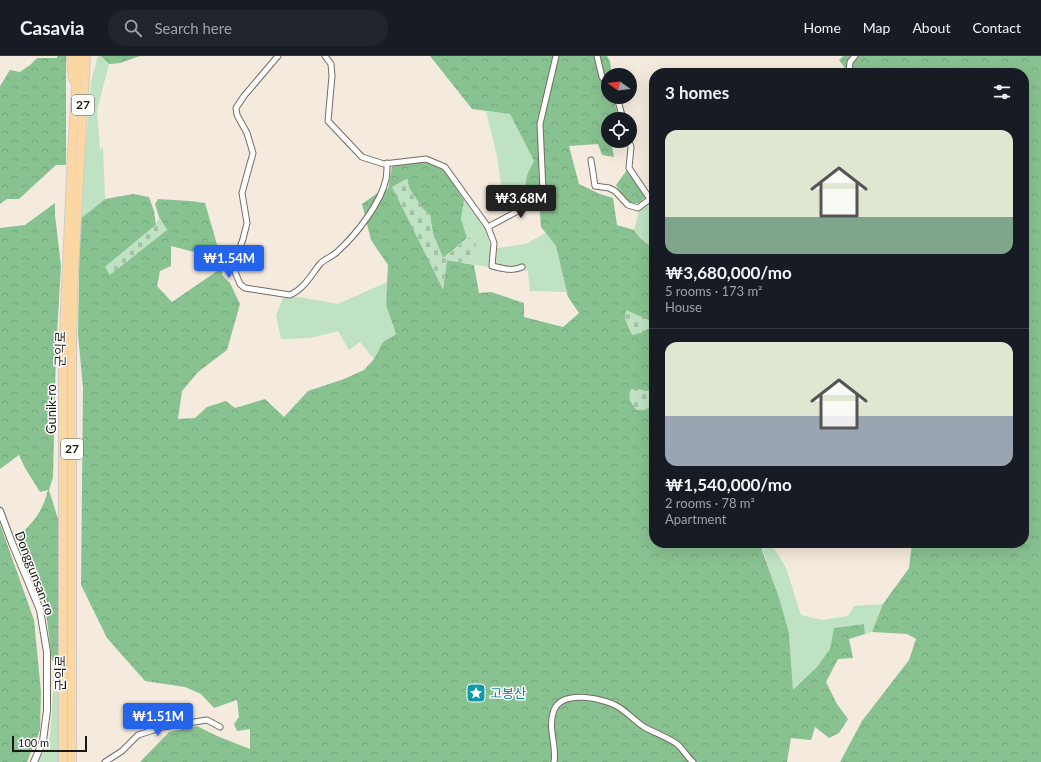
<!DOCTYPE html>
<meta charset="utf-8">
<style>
:root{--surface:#171b24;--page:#20242c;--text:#f1f3f6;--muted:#9ea1a6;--line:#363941;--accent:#2563eb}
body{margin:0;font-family:Lato,"Noto Sans KR",sans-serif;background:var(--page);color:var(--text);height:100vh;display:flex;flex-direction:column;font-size:15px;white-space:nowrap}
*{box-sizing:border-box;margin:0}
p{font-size:13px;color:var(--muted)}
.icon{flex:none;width:22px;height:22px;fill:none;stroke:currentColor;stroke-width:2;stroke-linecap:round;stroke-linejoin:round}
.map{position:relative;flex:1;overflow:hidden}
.sheet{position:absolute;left:649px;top:12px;width:380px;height:480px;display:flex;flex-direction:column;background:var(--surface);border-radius:16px;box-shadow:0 4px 16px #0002}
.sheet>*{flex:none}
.needle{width:26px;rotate:284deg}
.buttons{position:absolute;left:601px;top:12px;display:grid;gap:8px}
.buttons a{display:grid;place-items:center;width:36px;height:36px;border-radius:50%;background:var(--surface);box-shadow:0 4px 16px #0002;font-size:20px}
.scale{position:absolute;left:12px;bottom:10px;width:75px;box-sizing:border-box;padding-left:4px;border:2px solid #1b1813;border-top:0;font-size:11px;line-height:14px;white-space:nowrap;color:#1b1813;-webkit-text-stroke:3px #fff;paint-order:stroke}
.price{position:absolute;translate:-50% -34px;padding:0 9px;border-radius:4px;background:var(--accent);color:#fff;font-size:13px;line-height:26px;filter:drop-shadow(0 1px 2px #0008)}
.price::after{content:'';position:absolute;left:50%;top:24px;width:12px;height:9px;margin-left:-6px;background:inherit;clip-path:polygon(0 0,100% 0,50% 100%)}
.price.selected{background:#222;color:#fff}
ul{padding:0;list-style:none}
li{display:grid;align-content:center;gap:8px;height:212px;padding:0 16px}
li+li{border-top:1px solid var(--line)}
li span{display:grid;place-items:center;height:124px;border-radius:12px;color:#555}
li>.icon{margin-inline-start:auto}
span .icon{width:72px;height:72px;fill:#fffc;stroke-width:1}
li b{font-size:17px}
h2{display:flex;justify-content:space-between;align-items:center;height:48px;padding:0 16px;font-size:17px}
header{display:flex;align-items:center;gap:24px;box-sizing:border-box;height:56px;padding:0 20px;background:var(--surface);border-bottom:1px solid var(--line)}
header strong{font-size:19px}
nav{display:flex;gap:22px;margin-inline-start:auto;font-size:14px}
.search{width:280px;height:36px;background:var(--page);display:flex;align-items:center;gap:10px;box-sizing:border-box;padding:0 14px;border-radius:22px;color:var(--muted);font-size:15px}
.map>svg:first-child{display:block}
.grass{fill:#bfe2c3}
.forest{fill:url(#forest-crowns)}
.cemetery{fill:url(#cemetery-stones)}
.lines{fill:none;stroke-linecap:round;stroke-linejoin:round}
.minor-casing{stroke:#756c60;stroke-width:7}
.tertiary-casing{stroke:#756c60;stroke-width:8}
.trunk-casing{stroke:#cdcccb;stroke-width:10}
.minor{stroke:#fff;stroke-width:5}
.tertiary{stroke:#fff;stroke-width:6}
.trunk{stroke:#fad7a3;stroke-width:8}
.labels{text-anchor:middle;stroke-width:3;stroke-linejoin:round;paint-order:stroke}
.shield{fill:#fff;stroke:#5f5d5a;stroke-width:1}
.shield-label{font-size:12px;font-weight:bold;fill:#1b1813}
.street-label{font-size:13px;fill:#1b1813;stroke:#fff}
.culture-label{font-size:13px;fill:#0d838f;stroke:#fff;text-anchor:start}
</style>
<header>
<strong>Casavia</strong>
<div class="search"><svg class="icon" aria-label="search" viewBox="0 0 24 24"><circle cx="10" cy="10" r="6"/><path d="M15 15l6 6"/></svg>Search here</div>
<nav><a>Home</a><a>Map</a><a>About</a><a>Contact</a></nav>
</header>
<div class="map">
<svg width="1041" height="706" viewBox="0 0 1041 706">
<defs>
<pattern id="forest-crowns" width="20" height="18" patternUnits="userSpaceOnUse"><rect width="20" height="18" fill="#89c291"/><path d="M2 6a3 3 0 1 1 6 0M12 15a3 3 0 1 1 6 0" fill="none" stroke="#76a67c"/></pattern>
<pattern id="cemetery-stones" width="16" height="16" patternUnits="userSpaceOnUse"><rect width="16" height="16" fill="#bfe2c3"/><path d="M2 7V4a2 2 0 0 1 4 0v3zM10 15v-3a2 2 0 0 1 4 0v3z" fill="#a4c1a7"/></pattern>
</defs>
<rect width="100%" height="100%" fill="#f4eadd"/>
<g class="grass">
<polygon points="98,0 101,0 109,8 97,54 100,94 103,91 105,143 80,163 91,25"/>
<polygon points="486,55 510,58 534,105 527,119 525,131 538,132 526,140 513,155 502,135 497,100"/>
<polygon points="464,144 486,174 491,194 489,211 469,208 476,189 472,179 467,182 461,163"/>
<polygon points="654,144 654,193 640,182 634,174 639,155"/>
<polygon points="546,177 556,190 567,236 530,235 528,215 496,208 497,192 526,188"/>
<polygon points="387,226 386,249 396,278 383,286 374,303 360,286 349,294 338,275 310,282 281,283 276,259 283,242 299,241 338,248"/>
<polygon points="761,487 771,487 786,512 801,559 822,564 848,560 854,550 883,548 872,576 865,578 864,568 834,572 830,593 817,611 793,635 789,577"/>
<polygon points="60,635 59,706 38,706 50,682 53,636"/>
</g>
<g class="forest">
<polygon points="57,0 66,0 66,109 56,109 19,143 7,143 0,148 0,30 10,14 20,16 30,9 37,2 57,2"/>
<polygon points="101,0 140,0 120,7 109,8"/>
<path d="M430,0H607L610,5L612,19H608V41H613L619,63H608V85H611L614,101L602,99L598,88L569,90L579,128L600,138L613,142L617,169L634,174L640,182L654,193V487H761L762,494L779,542L789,577L793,634L817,611L830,593L834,572L864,568L865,578L849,583L853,602L838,603L826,626L837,648L848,663L839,677L829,682L815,671L811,684L791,682L787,706H140L169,676L197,670L217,680L250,693V673L237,675L234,668L239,661L237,644L214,652L201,638L185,631L145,625L107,582L81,529L83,332L78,278L80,163L105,143L133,138L149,141L154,155L156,169L105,211L167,174L159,161L155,148L158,143L190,145L205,147L218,192L202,198L171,190V210L160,215L157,230L172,246L223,211L222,219L230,227L240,248L227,294L198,316L182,335L178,363L195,362L207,351L226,345L235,352L265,343L284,361L308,335L344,323L364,314L374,303L383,286L396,278L386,249L388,209L371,184L362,148L379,136L388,133L392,110C408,107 429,102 443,114C448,118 459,137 464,144L461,163L467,182L443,202L433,178L430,159L423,153L409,132L407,123L393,131L443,233L447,204L474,209L479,237L491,236L524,247V261L563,271L579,257L568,241L556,190L541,171L538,132L525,131L527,119L534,105L510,58L472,53Z"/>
<polygon points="843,0 1041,0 1041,706 840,706 862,665 909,604 916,583 907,578 872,576 883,548 909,512 912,487 1024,487 1024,17 847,17 847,15 839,4"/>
<polygon points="627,114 645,141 639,147 627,147 616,129"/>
<path d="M55,147V159L61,210L56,295L53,421L49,434L58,463V599L52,605L46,555L17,482C34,465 42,457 48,434L40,436L25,412L19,399L0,413V172L25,169Z"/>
<polygon points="0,468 34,564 41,636 40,674 27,706 0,706"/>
</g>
<g class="cemetery">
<polygon points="407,123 409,132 423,153 430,159 433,178 443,202 472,179 476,189 469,208 447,204 443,233 392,131"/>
<polygon points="159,161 167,174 110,219 105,211 156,169"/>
<polygon points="626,254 653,266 650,272 641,277 632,279 625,263"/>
<polygon points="631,333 638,333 646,335 654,333 654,348 645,354 636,354 628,341"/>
</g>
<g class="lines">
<defs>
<g id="minor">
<path d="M278,0L244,40L236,52L237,59L247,77L253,97L242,137L247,167L243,183L233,211L240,228L245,232L290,239C304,233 311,219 320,208C324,203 332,201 337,196C356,179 381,147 386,123C387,118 387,112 387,107"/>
<path d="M325,0L331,8L332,20L328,65L362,101L384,108L426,103L445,111L488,171L494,187L492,210C502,212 512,216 522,211"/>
<polyline points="597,0 602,21 608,27"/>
<polyline points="849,17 850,6 855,0"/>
<polyline points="617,41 623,63"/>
<polyline points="629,85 631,91 629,112 650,143 654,140"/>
<polyline points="591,104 595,130 609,132 615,135 628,149 638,152 650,143"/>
<polyline points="488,171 516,156 531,139 543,135 540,68 556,0"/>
<polyline points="105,706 122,695 138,679 163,671 207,664 220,671"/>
<path d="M554,706C557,689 547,671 554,654C563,633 605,642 620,652C629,658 636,666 644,671C655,677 667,681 677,688C683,693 687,701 693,706"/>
</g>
<polyline id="tertiary" points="0,455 12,487 40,554 47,596 47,654 43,685 34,706"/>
<g id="trunk">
<polyline points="71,0 73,23"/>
<polyline points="63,706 63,300 72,98 78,0"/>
<polyline points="72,706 72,285 74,213 86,0"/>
</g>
</defs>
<use href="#minor" class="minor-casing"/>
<use href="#tertiary" class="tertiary-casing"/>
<use href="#trunk" class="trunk-casing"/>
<use href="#minor" class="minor"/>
<use href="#tertiary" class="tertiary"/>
<use href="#trunk" class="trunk"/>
</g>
<defs>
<symbol id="sight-square" viewBox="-11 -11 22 22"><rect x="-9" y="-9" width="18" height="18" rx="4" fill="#0f9aa8" stroke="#fff"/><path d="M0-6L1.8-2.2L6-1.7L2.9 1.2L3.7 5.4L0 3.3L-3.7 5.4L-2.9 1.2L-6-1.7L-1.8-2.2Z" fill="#fff"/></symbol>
</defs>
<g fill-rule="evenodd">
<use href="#sight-square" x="465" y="626" width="22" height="22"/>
</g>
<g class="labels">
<g class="shield">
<rect x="72" y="39" width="22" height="20" rx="3"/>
<rect x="61" y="383" width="22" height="20" rx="3"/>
</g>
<g class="shield-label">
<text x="83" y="53">27</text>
<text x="72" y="397">27</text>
</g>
<g class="street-label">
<text transform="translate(60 293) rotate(-89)" y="5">군익로</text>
<text transform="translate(51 353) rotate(-90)" y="5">Gunik-ro</text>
<text transform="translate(35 517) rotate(69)" y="5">Donggunsan-ro</text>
<text transform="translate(60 617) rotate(-90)" y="5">군익로</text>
</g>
<g class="culture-label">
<text x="490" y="642">고봉산</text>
</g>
</g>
</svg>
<div class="buttons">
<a><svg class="needle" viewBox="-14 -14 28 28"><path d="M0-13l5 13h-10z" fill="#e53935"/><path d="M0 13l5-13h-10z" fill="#9ea1a6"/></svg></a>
<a><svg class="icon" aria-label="locate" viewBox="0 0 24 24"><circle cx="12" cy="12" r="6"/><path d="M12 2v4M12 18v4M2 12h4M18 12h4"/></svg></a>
</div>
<div class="scale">100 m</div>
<b class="price selected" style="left:521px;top:163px">₩3.68M</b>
<b class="price" style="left:229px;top:223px">₩1.54M</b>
<b class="price" style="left:158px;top:681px">₩1.51M</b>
<section class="sheet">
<h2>3 homes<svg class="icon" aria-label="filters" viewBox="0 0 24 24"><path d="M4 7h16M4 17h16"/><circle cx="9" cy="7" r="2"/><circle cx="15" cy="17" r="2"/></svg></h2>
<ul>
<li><span style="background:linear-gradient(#dfe7d0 70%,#7fa58c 0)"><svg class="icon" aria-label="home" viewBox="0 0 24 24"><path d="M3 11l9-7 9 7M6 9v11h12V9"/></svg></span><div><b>₩3,680,000/mo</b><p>5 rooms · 173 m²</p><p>House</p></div></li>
<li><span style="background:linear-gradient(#dfe7d0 60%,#9aa5b1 0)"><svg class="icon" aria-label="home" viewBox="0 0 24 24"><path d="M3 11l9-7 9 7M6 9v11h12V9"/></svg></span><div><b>₩1,540,000/mo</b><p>2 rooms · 78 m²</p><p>Apartment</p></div></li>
</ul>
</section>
</div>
